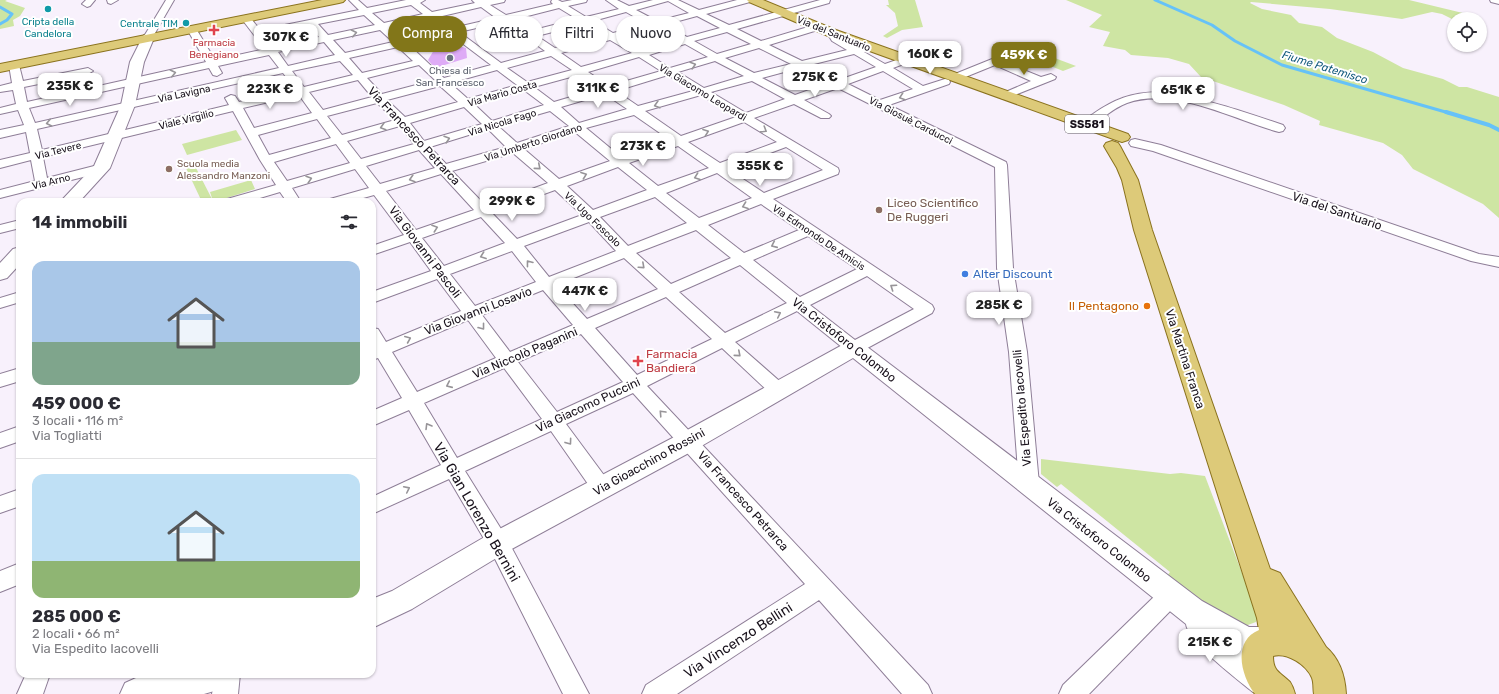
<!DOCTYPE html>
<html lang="it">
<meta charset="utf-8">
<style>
:root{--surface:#fff;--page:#f2f2f3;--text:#2b2b33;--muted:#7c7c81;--line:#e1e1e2;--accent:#827619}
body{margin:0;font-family:Rubik,sans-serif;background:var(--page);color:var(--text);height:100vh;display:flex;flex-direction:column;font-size:15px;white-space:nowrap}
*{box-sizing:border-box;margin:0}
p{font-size:13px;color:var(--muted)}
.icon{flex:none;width:22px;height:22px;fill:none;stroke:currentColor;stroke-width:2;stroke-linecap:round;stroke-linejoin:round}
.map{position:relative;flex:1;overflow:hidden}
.drawer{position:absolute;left:16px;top:198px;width:360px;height:480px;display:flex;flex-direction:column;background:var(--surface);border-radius:12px;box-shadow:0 1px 3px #0004}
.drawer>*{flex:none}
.hud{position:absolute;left:388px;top:16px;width:380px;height:36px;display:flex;gap:8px}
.tools{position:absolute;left:1447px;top:12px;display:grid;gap:8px}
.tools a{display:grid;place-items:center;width:40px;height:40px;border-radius:50%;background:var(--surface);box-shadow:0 1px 3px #0004;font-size:20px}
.price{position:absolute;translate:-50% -34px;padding:0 9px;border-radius:8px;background:#fff;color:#222;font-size:13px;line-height:26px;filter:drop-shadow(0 1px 2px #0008)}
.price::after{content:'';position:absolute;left:50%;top:24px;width:12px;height:9px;margin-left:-6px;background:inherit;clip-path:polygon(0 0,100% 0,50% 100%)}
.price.current{background:var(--accent);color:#fff}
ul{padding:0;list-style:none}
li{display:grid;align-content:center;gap:8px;height:212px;padding:0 16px}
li+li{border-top:1px solid var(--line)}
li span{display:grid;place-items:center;height:124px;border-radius:12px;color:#555}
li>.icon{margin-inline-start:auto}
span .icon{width:72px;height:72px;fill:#fffc;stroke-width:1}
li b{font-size:17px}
h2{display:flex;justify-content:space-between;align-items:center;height:48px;padding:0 16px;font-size:17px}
.pill{padding:0 14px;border-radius:18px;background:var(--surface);box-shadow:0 1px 3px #0004;font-size:14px;line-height:36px}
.pill.current{background:var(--accent);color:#fff}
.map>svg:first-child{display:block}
.green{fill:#cee5a3}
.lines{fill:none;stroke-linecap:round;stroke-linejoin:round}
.stream-far1{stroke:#66c2f8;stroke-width:3}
.stream{stroke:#66c2f8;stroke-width:4}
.building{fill:#deabf6}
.street-casing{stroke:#8e7e97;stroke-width:2}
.secondary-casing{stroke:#8e7e97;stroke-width:2}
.primary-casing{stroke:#8a721e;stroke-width:2}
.street{fill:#fff;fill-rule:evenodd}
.secondary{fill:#fff;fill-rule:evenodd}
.primary{fill:#ddca79;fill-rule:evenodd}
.oneway{stroke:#979498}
.culture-dot{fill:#0f9aa8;stroke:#fff;stroke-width:1.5}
.health-dot{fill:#e0444e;stroke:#fff;stroke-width:1.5}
.worship-dot{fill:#6b7280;stroke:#fff;stroke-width:1.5}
.education-dot{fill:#8d6e63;stroke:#fff;stroke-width:1.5}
.shop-dot{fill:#3f7fe0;stroke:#fff;stroke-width:1.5}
.food-dot{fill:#e8710a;stroke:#fff;stroke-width:1.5}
.labels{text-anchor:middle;stroke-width:4;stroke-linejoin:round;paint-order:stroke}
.far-culture-label{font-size:10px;fill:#0d838f;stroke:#fff}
.far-street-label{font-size:10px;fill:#18111b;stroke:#fff}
.far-health-label{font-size:10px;fill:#be3a42;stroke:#fff}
.far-worship-label{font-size:10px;fill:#5b616d;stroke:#fff}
.far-education-label{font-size:10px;fill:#785e54;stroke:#fff;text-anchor:start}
.far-water-label{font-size:11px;font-style:italic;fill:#12597d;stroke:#fff}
.shield{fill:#fff;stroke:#5d585f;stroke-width:1}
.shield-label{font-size:11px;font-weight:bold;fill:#18111b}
.street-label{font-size:12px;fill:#18111b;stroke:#fff}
.education-label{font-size:12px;fill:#785e54;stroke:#fff;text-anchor:start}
.shop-label{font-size:12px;fill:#366cbe;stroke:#fff;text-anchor:start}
.food-label{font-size:12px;fill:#c56008;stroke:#fff;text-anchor:end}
.health-label{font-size:12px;fill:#be3a42;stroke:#fff;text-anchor:start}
.near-street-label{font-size:14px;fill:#18111b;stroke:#fff}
</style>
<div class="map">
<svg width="1499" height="694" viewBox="0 0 1499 694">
<rect width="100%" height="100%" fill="#f8f1fc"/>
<g class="green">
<polygon points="0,0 7,0 5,1 25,8 20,16 13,20 14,26 0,29"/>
<polygon points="888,0 915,0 923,27 902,30 887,38 883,36 898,26 895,13 886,5 889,5"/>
<polygon points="1066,0 1409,0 1467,14 1479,19 1454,20 1442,14 1432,12 1402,19 1330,9 1251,2 1250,3 1262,9 1291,15 1299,23 1322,27 1337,38 1373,52 1403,68 1443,79 1459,87 1467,87 1499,97 1499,218 1483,204 1413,169 1402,155 1383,143 1319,125 1320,121 1284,105 1201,77 1189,64 1168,58 1131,55 1125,50 1103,46 1110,32 1089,27 1102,15"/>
<polygon points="1044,54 1076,66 1063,71 1031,58"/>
<polygon points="236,130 242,140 187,155 182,144"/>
<polygon points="194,164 213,201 210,192 251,180 255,189 214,202 202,202 185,166"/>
<polygon points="1041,459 1170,474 1181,473 1205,476 1258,615 1256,622 1245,626 1234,625 1167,576 1170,572 1061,484 1057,487 1041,474"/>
</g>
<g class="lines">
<g class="stream-far1">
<polyline points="1155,0 1212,25 1235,41 1282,65 1449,113"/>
<polyline points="0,7 12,14 7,20 0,24"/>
</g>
<polyline class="stream" points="1446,112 1489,125 1499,130"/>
</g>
<polygon class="building" points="459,46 466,48 467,58 435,68 428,60 434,50"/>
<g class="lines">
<defs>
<g id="street">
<polygon points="86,0 95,0 90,6 87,7 82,4"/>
<polygon points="107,0 118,0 111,4 108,3"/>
<polygon points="166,0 174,0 151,40 145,40 143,38"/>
<path d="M349,0H358L367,8L406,0H425L420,3L432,12L475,3L472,0H505L504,2L490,5L506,15L553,4L551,2L552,0H558L562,2L572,0H587L586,2L568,6L586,17L619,9L606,0H617L629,6L653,0H678L699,10L737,0H751L750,2L706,14L729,25L820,0H830L829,3L737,29L761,41L818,24L823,27L821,29L769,45L802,61L847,50L832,41L827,33L832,30L835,31L839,37L857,47L870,44L874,45L875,47L874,49L864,52L885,64L905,57L909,58L910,60L909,62L893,68L923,86L945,79L949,80L950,82L949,84L889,105L1006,162L1007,165L1013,268L1027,352L1039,484L1036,490L1029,492L1022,490L1019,484L1009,352L997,268L995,167L838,88L804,100L829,114L831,116L829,118H821L794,104L754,118L838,168L839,171L838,174L773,199L932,305L934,309L932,313L860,352L854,354L848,352L797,311L735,342L784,385L787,390L784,395L778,396L772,395L722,348L647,386L928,685L932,694H902L819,600L677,694H642L646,685L805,584L633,393L566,424L609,482L612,488L609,494L602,496L595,494L551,431L465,471L506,537L589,694H563L490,549L449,479L372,514V497L441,465L409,410L372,426V411L402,398L378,358L372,360V328L378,329L386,342L461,311L437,279L372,303V292L431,271L410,242L372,255V246L404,235L374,195L349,202H328L330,199L369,188L355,169L292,188L301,202H287L280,192L246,202H225L227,199L276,185L260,160L233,111L43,157L47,178L102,164L107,165L108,168L107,171L0,198V190L35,181L31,160L0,168V160L30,153L26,132L0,138V130L24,125L18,110L0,114V108L16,104L13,90L0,92V86L12,83L9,65L10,63H18L19,65L23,81L88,68L93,71L88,74L24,87L27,102L206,62L187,29L189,27H195L215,60L265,49L241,18L243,16H249L260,30L359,10ZM668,1L689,13L657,21L636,10ZM411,5L423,14L384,23L372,13ZM481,7L496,18L453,28L438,17ZM559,8L577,19L530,31L512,20ZM626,12L647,24L613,33L593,21ZM364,15L375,25L328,35L318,24ZM697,16L720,28L687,37L664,25ZM429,19L444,30L402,40L389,28ZM503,22L521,34L493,41L492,43L493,45L497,46L527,38L545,51L501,63L459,32ZM584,24L603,36L555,48L537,36ZM309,26L319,37L274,47L264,35ZM654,28L677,40L641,50L620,37ZM380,30L393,42L345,53L333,40ZM727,32L751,44L717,54L694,41ZM450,34L491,65L444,78L408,44ZM610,40L632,53L581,67L561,53ZM324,42L335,55L288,66L278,52ZM685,44L708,57L670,68L649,55ZM398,47L413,61L362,73L349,58ZM759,48L791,64L754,73L725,58ZM854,54L876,67L839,80L810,65ZM269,55L279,68L35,123L29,108L209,68L213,75L217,76L222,73L218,66ZM551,56L572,70L527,82L507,68ZM639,57L661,71L609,86L588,72ZM340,61L353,75L304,87L292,71ZM715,61L744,76L704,88L678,72ZM419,65L435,80L382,94L367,78ZM799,68L829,83L795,95L762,78ZM497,70L517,85L468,99L450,83ZM883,71L913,89L880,100L848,84ZM283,73L295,89L239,102L235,96L231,95L225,98L229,105L42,150L37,129ZM578,75L598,89L554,102L534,87ZM668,75L693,91L638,106L616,91ZM358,80L372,97L323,110L309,92ZM752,81L785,99L746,113L711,92ZM440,86L458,102L405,117L387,100ZM524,90L544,105L492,121L474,104ZM605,94L627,109L579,123L561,107ZM299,95L312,113L254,128L243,108ZM701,95L736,117L681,136L645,111ZM377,103L395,120L342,135L327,116ZM464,107L482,124L424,141L410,123ZM550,111L569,126L517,143L498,126ZM634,115L670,140L621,157L586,128ZM317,119L331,138L269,155L258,135ZM744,122L777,142L720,163L688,142ZM400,126L414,144L361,159L347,141ZM488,129L506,147L446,164L430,147ZM575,132L610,161L559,179L524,149ZM336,144L350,163L287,181L274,162ZM678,146L709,168L658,186L629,163ZM786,147L823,170L764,193L728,169ZM419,150L435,168L380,184L366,166ZM513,153L548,183L486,206L452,171ZM618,167L647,190L593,210L567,186ZM717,173L752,198L699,218L666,193ZM441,174L474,210L416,230L386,191ZM555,190L582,215L517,239L492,213ZM655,197L687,223L628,246L600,217ZM761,204L799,230L744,253L708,225ZM481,217L505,243L444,266L422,238ZM589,222L616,251L549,277L524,246ZM696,230L731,258L671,284L636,253ZM808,236L857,269L800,297L753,260ZM512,251L536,282L475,306L450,274ZM624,258L658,289L587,319L556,285ZM740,265L787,303L725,333L679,292ZM867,276L914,309L855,340L810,305ZM543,290L573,325L510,352L482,315ZM666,297L712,339L637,375L595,328ZM468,320L496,358L417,392L392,352ZM581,334L623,382L557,412L518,362ZM504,368L542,419L457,458L424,403Z"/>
<polygon points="1490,0 1499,0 1499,4 1491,2"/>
<polygon points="1010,47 1015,50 1010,59 1004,62 1041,77 1051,74 1056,77 1055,79 1005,99 1001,98 999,96 1001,94 1031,81 995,65 958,80 954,81 949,78 950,76 1002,55 1006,48"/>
<path d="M1158,92C1201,97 1242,111 1283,125L1285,128L1283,131L1279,132C1234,120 1174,86 1127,103C1113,108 1102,119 1090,127H1082L1080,124C1083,120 1088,117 1093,114C1115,99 1130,93 1158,92Z"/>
<polygon points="1135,139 1161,145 1479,254 1499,257 1499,267 1471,261 1153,151 1131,146 1129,143 1131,140"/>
<polygon points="20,220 20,228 0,233 0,225"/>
<polygon points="20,292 20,302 0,308 0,298"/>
<polygon points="20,368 20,381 0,387 0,374"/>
<polygon points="20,426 20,441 0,448 0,433"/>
<polygon points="20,489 20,506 0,513 0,496"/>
<polygon points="20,563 20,584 0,592 0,571"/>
<polygon points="1170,586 1178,589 1181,596 1178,603 1089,694 1059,694 1063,685 1162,589"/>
<polygon points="26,674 50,674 43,694 17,694"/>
<polygon points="216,674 240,674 238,694 212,694"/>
</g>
<g id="secondary">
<polygon points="148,34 152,35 154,38 144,62 135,105 110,168 79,202 60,202 94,166 121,105 130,62 142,38 144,35"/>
<polygon points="20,247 20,264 7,278 0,280 0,263 13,249"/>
<path d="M854,341L862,343L1202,601L1249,627H1266L1277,632L1281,642L1277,652L1266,657L1259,656L1275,670L1280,681L1275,692C1268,694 1260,694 1253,692C1237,679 1188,642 1186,624L853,358L698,448L508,551L412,609L372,628V599L392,591L488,535L680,434L846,343Z"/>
<polygon points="154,674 240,674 235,685 204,694 120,694 125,683 136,678"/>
</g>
<g id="primary">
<polygon points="322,0 345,0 343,2 339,3 0,72 0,64"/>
<polygon points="747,0 763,0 836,30 1128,134 1130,137 1128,140 1122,142 1116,140 828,36 749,2"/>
<path d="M1112,141L1118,143L1120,146L1138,180L1152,230L1270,569L1280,573L1326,647C1340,659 1345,676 1346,694H1314C1313,689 1314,683 1312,678C1307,665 1287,652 1273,656C1273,672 1280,672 1290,682C1292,685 1294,690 1295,694H1255C1241,676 1232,641 1259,630L1257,618L1134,230L1122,180L1117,168L1104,146L1106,143Z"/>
</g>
</defs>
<use href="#street" class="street-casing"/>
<use href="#secondary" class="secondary-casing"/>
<use href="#primary" class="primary-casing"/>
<use href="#street" class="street"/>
<use href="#secondary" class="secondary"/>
<use href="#primary" class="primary"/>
</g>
<defs><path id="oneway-chevron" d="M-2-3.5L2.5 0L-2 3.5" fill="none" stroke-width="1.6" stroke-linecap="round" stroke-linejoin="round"/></defs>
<g class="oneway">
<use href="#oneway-chevron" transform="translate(354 33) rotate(-12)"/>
<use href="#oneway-chevron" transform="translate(693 65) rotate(-16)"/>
<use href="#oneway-chevron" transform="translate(173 73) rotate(-13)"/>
<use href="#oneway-chevron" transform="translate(902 97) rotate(161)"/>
<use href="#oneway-chevron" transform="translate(657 105) rotate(164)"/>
<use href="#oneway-chevron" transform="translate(49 123) rotate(167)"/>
<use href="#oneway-chevron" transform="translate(383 127) rotate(164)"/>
<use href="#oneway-chevron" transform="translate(764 130) rotate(32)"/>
<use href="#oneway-chevron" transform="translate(706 132) rotate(-20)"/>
<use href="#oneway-chevron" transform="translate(447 139) rotate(-17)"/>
<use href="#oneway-chevron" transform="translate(538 167) rotate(40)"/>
<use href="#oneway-chevron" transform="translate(584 175) rotate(-20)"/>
<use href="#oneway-chevron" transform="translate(697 177) rotate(160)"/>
<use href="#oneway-chevron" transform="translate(309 179) rotate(-17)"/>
<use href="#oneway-chevron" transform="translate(412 179) rotate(163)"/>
<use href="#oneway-chevron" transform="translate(745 206) rotate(160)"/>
<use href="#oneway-chevron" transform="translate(435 228) rotate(-19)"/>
<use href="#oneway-chevron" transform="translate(774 245) rotate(156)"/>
<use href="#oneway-chevron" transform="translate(483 256) rotate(160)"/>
<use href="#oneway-chevron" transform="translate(529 263) rotate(-128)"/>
<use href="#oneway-chevron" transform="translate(642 266) rotate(42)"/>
<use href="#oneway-chevron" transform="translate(893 287) rotate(-146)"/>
<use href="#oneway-chevron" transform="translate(778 314) rotate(-26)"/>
<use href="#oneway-chevron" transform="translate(482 327) rotate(52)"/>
<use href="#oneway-chevron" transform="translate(408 339) rotate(-23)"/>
<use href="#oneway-chevron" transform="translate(738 354) rotate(41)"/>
<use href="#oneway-chevron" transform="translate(449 385) rotate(156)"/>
<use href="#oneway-chevron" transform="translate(662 413) rotate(-133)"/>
<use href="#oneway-chevron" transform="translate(428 426) rotate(-121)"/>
<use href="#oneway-chevron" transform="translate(569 442) rotate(54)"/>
<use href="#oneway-chevron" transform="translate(407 489) rotate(-26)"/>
</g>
<g class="culture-dot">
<circle cx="48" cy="9" r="4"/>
<circle cx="186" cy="23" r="4"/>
</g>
<g class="health-dot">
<path d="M212 24h4v4h4v4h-4v4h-4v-4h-4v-4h4z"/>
<path d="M636 355h4v4h4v4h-4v4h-4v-4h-4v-4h4z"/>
</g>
<circle class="worship-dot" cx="450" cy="58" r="4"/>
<g class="education-dot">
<circle cx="169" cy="169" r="4"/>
<circle cx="879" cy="210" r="4"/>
</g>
<circle class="shop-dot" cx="965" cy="274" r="4"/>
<circle class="food-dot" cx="1147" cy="306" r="4"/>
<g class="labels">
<g class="far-culture-label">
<text x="48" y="25">Cripta della<tspan x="48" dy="12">Candelora</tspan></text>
<text x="178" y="27" text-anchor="end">Centrale TIM</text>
</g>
<g class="far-street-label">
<text transform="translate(834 33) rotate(22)" y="4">Via del Santuario</text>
<text transform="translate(703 92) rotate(31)" y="4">Via Giacomo Leopardi</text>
<text transform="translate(184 93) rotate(-12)" y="4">Via Lavigna</text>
<text transform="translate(502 93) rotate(-16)" y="4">Via Mario Costa</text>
<text transform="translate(186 119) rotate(-14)" y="4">Viale Virgilio</text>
<text transform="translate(911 120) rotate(27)" y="4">Via Giosuè Carducci</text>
<text transform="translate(502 122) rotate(-17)" y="4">Via Nicola Fago</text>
<text transform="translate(533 142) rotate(-18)" y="4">Via Umberto Giordano</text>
<text transform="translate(58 150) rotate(-14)" y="4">Via Tevere</text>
<text transform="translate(51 181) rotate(-14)" y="4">Via Arno</text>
<text transform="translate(593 219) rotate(44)" y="4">Via Ugo Foscolo</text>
<text transform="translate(819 237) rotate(34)" y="4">Via Edmondo De Amicis</text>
</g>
<g class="far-health-label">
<text x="214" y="46">Farmacia<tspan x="214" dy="12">Benegiano</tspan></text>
</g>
<g class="far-worship-label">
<text x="450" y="74">Chiesa di<tspan x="450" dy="12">San Francesco</tspan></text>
</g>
<g class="far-education-label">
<text x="177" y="167">Scuola media<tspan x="177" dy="12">Alessandro Manzoni</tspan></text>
</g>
<g class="far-water-label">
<text transform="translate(1325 67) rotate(17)" y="4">Fiume Patemisco</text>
</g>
<rect class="shield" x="1065" y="115" width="44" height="18" rx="3"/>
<g class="shield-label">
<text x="1087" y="128">SS581</text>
</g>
<g class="street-label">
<text transform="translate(414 136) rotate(47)" y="4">Via Francesco Petrarca</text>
<text transform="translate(1337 211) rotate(19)" y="4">Via del Santuario</text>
<text transform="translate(425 252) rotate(53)" y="4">Via Giovanni Pascoli</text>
<text transform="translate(478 311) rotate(-21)" y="4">Via Giovanni Losavio</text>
<text transform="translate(844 340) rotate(38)" y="4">Via Cristoforo Colombo</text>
<text transform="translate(525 353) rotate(-23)" y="4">Via Niccolò Paganini</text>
<text transform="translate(1185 359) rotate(72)" y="4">Via Martina Franca</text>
<text transform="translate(588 405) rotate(-25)" y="4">Via Giacomo Puccini</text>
<text transform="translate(1022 408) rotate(-95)" y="4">Via Espedito Iacovelli</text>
<text transform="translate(649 462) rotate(-29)" y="4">Via Gioacchino Rossini</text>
<text transform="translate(743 501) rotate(48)" y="4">Via Francesco Petrarca</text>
<text transform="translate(1099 540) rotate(38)" y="4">Via Cristoforo Colombo</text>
</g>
<g class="education-label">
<text x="887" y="207">Liceo Scientifico<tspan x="887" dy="14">De Ruggeri</tspan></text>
</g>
<g class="shop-label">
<text x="973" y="278">Alter Discount</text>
</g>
<g class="food-label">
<text x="1139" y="310">Il Pentagono</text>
</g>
<g class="health-label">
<text x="646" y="358">Farmacia<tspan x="646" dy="14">Bandiera</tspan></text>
</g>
<g class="near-street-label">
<text transform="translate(477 512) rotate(60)" y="5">Via Gian Lorenzo Bernini</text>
<text transform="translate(738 640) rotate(-33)" y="5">Via Vincenzo Bellini</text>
</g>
</g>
</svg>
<div class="tools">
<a><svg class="icon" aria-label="locate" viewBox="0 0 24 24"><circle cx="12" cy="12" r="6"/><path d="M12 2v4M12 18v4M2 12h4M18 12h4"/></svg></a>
</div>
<b class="price" style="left:286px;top:58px">307K €</b>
<b class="price" style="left:930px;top:75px">160K €</b>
<b class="price current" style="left:1024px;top:76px">459K €</b>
<b class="price" style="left:815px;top:98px">275K €</b>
<b class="price" style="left:70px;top:107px">235K €</b>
<b class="price" style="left:598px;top:109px">311K €</b>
<b class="price" style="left:270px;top:110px">223K €</b>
<b class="price" style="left:1183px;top:111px">651K €</b>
<b class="price" style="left:643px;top:167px">273K €</b>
<b class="price" style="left:760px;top:187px">355K €</b>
<b class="price" style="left:512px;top:222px">299K €</b>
<b class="price" style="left:585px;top:312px">447K €</b>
<b class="price" style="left:999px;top:326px">285K €</b>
<b class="price" style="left:1210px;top:663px">215K €</b>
<div class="hud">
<a class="pill current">Compra</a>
<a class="pill">Affitta</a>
<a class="pill">Filtri</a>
<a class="pill">Nuovo</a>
</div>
<section class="drawer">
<h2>14 immobili<svg class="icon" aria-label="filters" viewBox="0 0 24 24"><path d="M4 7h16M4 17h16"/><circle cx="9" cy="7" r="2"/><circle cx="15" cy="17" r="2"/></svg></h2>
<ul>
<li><span style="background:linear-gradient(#a9c7e8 65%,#7fa58c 0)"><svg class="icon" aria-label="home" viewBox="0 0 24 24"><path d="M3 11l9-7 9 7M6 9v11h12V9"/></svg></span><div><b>459 000 €</b><p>3 locali · 116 m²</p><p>Via Togliatti</p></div></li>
<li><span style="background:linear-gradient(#bfe0f5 70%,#8fb573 0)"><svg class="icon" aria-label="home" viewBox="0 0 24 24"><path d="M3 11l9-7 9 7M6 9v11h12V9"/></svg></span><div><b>285 000 €</b><p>2 locali · 66 m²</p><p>Via Espedito Iacovelli</p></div></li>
</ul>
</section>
</div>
